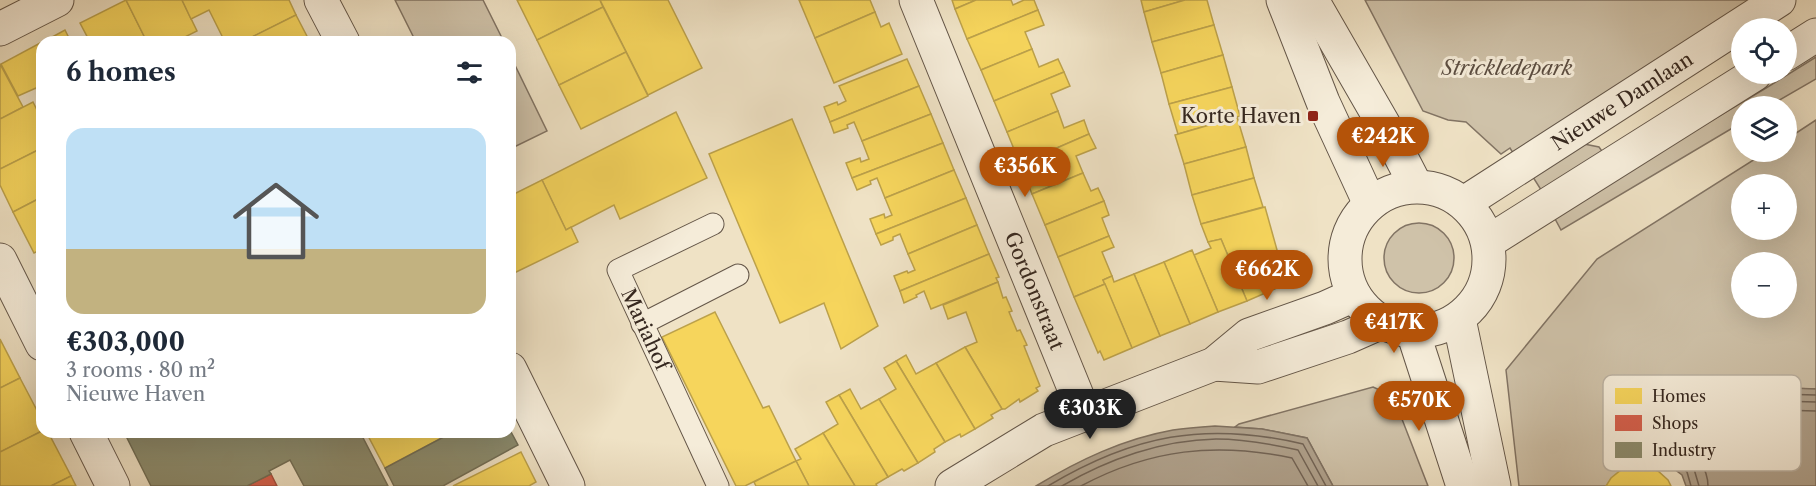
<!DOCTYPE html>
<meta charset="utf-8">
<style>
:root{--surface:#fff;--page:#f6f6f7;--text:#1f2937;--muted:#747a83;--accent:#b45309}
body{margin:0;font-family:"Libre Caslon Text",serif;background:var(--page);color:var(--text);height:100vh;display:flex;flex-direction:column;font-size:22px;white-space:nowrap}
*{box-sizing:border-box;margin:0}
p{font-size:20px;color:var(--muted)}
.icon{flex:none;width:33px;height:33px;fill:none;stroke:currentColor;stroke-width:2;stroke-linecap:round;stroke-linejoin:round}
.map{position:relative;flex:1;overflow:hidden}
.details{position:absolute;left:36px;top:36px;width:480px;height:402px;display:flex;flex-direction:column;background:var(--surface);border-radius:18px;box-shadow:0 6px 24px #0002}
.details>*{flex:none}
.controls{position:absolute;left:1731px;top:18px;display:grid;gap:12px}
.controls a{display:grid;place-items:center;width:66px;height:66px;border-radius:50%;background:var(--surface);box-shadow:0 6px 24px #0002;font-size:30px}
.price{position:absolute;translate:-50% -51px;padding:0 14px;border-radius:21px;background:var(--accent);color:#fff;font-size:20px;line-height:39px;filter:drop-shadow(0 2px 3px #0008)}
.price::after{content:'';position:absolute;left:50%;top:36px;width:18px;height:14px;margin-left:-9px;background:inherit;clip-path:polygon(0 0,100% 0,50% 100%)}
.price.current{background:#222;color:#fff}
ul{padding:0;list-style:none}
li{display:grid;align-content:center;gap:12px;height:318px;padding:0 30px}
li span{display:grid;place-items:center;height:186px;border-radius:18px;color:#555}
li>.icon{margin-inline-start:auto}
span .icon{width:108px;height:108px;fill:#fffc;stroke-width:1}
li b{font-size:26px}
h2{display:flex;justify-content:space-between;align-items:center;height:72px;padding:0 30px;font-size:26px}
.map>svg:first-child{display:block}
.green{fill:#cfc2a9;stroke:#827464;stroke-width:1.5;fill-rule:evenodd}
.water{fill:#b0a28d;stroke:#7f7161;stroke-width:1.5}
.homes{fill:#f6d55c;stroke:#bca14a;stroke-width:1.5}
.shops{fill:#d6604d;stroke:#a64f3f;stroke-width:1.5}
.industry{fill:#8c8c6e;stroke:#726e56;stroke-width:1.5}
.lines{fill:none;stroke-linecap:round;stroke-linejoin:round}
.shore{stroke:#726456;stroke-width:1.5}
.service-casing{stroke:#645648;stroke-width:23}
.minor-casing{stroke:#645648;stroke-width:35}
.tertiary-casing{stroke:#645648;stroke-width:35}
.service{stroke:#f5ecd9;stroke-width:21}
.minor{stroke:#f5ecd9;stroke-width:33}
.tertiary{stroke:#f5ecd9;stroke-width:33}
.poi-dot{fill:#8f2418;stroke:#f5ecd9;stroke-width:2}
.labels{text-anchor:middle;stroke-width:6;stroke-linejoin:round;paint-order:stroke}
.park-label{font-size:20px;font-style:italic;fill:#5c4e42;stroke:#f5ecd9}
.street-label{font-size:20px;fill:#35271f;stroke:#f5ecd9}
.poi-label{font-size:20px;fill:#35271f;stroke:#f5ecd9;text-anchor:end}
.key{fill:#f5ecd9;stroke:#bbb1a1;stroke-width:1.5}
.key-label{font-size:16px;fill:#35271f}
</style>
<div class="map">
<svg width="1816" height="486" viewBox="0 0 1816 486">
<rect width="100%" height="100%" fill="#efe2c5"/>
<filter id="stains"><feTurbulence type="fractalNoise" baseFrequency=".00333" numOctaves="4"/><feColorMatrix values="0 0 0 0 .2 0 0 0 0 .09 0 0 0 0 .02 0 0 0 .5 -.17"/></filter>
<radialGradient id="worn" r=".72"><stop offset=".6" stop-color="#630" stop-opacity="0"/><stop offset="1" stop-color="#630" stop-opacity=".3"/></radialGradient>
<g class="green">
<polygon points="395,0 483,0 504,42 416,42"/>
<polygon points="1365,0 1760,0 1515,156 1510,148 1501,154 1466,122 1448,120 1423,111"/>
<polygon points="510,55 547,131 510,149"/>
<polygon points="1816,57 1816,79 1769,106 1742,106 1741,123 1561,230 1553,215 1766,88"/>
<path d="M1816,120V389L1736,387L1663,438L1608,486H1519L1506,370L1597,259L1766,152H1786L1787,139ZM1742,184H1786V230H1742ZM1742,262H1786V308H1742Z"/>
<polygon points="1579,143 1599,147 1604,154 1543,193 1531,174"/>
<circle cx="1419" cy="258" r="35"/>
<polygon points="1373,387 1393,396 1428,486 1333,486 1307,438 1262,429 1235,427 1239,424"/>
</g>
<g class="water">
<polygon points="1736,386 1816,389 1816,486 1686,486 1682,475 1666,463 1667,444 1680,427"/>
<path d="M1215,426L1262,429L1307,438L1333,486H1036C1079,460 1123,439 1173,430C1187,428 1201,427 1215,426Z"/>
</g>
<g class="homes">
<polygon points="126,0 147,42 90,42 80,23"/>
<polygon points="126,0 182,0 197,31 175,42 147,42"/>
<polygon points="182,0 289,0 296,15 242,42 225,42 209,10 191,19"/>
<polygon points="517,0 600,0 603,7 537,40"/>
<polygon points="600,0 668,0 702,68 648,95"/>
<polygon points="799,0 870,0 875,12 815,38"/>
<polygon points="952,0 976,0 955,9"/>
<polygon points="976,0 1011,0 1013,5 1024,0 1034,0 1038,10 967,39 955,9"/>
<polygon points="1141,0 1185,0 1144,12"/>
<polygon points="1185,0 1207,0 1214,25 1152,42 1144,12"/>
<polygon points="603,7 626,52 559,85 537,40"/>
<polygon points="1038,10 1044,25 1025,32 1032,49 981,70 967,39"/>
<polygon points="875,12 881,27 889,23 902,54 834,83 815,38"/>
<polygon points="296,15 310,42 242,42"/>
<polygon points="1214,25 1223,55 1161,73 1152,42"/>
<polygon points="65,30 71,42 43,42"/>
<polygon points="42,42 42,98 36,88 18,96 1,64"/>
<polygon points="1032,49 1039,67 1058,59 1064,72 994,101 981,70"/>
<polygon points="626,52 648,96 581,129 559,85"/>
<polygon points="1223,55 1232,87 1169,104 1161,73"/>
<polygon points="907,59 919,86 830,122 824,107 837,102 838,105 846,101 839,86"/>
<polygon points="0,64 23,107 0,119"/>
<polygon points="1064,72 1070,86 1051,94 1058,111 1007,132 994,101"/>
<polygon points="919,86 931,114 862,141 854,122 847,125 848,128 834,133 830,122"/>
<polygon points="1232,87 1240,116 1178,134 1169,104"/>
<polygon points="33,102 42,120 42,148 0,169 0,119"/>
<polygon points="1058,111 1064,128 1084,120 1089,134 1020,164 1007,132"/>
<polygon points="676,112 707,178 620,219 614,205 566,230 542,180"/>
<polygon points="931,114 943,143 852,178 846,163 860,158 861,162 869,159 862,141"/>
<polygon points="1237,117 1246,147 1184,164 1175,135"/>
<polygon points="792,119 878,326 841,349 824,303 780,323 709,154"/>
<polygon points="1089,134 1096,148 1076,156 1083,173 1032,194 1020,164"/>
<polygon points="943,143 954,170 885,198 877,178 870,181 871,184 857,190 852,178"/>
<polygon points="1246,147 1254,178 1192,195 1184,164"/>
<polygon points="42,148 42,197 13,212 0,185 0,169"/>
<polygon points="954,170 966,198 876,234 870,219 884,214 885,218 892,215 885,198"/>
<polygon points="1083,173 1091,191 1098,188 1104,201 1045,225 1032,194"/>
<polygon points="1254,178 1263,207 1201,224 1192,195"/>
<polygon points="542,180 566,230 571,227 578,242 510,275 510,196"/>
<polygon points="42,197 42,249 34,253 13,212"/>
<polygon points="966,198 977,225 908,254 900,234 893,237 893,240 881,245 876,234"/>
<polygon points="1104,201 1109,215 1102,218 1109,236 1058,257 1045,225"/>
<polygon points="1265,207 1284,275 1281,276 1284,285 1247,301 1221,239 1208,242 1201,224"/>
<polygon points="977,225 989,254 900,291 894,276 907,271 908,273 915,270 908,254"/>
<polygon points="1109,236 1114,247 1102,252 1112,276 1103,280 1105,284 1074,297 1058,257"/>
<polygon points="1221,239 1247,301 1218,312 1194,255 1211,248 1208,242"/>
<polygon points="1192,250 1218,312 1190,324 1164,262"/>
<polygon points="989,254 999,277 996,278 998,282 931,309 924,291 916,295 917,297 904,303 900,291"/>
<polygon points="1164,262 1190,324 1160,336 1134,274"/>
<polygon points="1134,274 1160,336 1132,348 1103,280 1112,276 1114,282"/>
<polygon points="998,282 1003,298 1006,297 1012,311 1009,312 1017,331 1020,330 1027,345 1024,346 1040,386 1036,388 1038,391 1020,402 1019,399 1005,409 1002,409 965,347 977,342 966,312 948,319 943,305"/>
<polygon points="1105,284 1132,348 1104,360 1100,351 1098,353 1074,297"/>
<polygon points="715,312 763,408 769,406 796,461 745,486 736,486 662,337"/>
<polygon points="0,339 20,378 0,388"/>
<polygon points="965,347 1002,409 991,415 993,418 975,429 936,363"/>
<polygon points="906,355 916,374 936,363 975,429 961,437 960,434 945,442 896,361"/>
<polygon points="896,361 945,442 934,449 935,452 918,463 879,399 896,389 884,368"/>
<polygon points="20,378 42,420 42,431 0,452 0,388"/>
<polygon points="850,389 861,409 879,399 918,463 904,471 902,469 888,477 839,395"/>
<polygon points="839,395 888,477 876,484 877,486 855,486 823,433 838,424 826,402"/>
<polygon points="42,431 42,432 48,432 71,476 51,486 0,486 0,452"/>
<polygon points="366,432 453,432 385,468"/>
<polygon points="823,433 855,486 809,486 796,461 801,459 795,449"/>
<polygon points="521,452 536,482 529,486 453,486"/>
<polygon points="796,461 809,486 756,486 754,482"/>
<polygon points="1640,466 1658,471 1668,480 1671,486 1606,486 1611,478 1621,470 1627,467"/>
<polygon points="71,476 76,486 51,486"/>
</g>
<polygon class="shops" points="271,474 277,486 247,486"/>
<g class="industry">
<polygon points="510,430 518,445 443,486 394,486 385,468 453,432 510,432"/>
<polygon points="124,432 360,432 388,486 304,486 290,460 269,471 271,474 247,486 151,486"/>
</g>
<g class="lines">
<g class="shore">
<path d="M1048,486C1133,435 1205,421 1303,444L1326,486"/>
<path d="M1062,486C1108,459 1162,440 1216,439C1243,439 1271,444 1298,450L1318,486"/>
<path d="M1081,486C1150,449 1216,442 1292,458L1308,486"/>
<polyline points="1691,486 1687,472 1672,459 1673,446 1684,431 1738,393 1816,395"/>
<polyline points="1699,486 1694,469 1680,456 1681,449 1690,436 1740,400 1816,402"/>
<path d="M1708,486C1708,478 1705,468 1700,462C1696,457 1693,456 1690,451L1696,443L1743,409L1816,411"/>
</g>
<defs>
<g id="service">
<path id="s1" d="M713,224L618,270L718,486"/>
<polyline points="642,324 738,275"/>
</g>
<g id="minor">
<polyline points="321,0 343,42"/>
<path id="s2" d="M916,0L1085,415"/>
<polyline points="1283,0 1323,102 1370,204"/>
<polyline points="1312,0 1388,132 1416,186"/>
<polyline points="0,29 57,0"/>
<polyline points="0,260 42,344"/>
<polyline points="1459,319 1494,486"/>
<polyline points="1413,332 1463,486"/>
<polyline points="510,369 568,486"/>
<polyline points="86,432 113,486"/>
</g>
<g id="tertiary">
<polyline points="1786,54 1816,35"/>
<circle cx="1417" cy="259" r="72"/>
<path id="s3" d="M1464,203L1779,0"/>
<polyline points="1488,242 1755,74"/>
<polyline points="1214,364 1258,367 1348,337 1382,322"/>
<polyline points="952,486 1044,430 1214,364 1249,335 1325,308 1354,295"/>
</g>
</defs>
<use href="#service" class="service-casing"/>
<use href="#minor" class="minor-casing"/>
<use href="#tertiary" class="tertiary-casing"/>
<use href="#service" class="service"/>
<use href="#minor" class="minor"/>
<use href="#tertiary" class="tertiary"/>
</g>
<rect class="poi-dot" x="1307" y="110" width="12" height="12" rx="3"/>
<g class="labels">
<g class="park-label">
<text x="1507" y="75">Strickledepark</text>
</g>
<g class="street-label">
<text dy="7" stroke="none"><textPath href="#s3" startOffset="188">Nieuwe Damlaan</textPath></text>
<text dy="7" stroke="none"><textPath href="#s2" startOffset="314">Gordonstraat</textPath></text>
<text dy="7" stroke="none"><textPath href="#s1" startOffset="171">Mariahof</textPath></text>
</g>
<g class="poi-label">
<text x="1301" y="123">Korte Haven</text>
</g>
</g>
<rect x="1603" y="375" width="198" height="96" rx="9" class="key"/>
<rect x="1615" y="388" width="27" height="16" fill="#f6d55c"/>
<rect x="1615" y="415" width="27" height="16" fill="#d6604d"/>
<rect x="1615" y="442" width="27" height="16" fill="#8c8c6e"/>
<g class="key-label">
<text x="1652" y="402">Homes</text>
<text x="1652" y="429">Shops</text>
<text x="1652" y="456">Industry</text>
</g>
<rect width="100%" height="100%" filter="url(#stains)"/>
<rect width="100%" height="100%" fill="url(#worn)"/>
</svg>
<div class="controls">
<a><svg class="icon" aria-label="locate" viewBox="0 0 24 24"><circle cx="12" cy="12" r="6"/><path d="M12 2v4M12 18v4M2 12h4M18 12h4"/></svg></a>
<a><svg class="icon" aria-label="layers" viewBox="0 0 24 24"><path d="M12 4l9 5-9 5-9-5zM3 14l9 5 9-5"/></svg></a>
<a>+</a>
<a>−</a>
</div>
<b class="price" style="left:1383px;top:168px">€242K</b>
<b class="price" style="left:1025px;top:198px">€356K</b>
<b class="price" style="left:1267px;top:301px">€662K</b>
<b class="price" style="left:1394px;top:354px">€417K</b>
<b class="price" style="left:1419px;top:432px">€570K</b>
<b class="price current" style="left:1090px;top:440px">€303K</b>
<section class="details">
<h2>6 homes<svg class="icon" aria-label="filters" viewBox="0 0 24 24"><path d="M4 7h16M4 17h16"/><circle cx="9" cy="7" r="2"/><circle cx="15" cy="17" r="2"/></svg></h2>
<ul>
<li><span style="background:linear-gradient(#bfe0f5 65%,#c2b280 0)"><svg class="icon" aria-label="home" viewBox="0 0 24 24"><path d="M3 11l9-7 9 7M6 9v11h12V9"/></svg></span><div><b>€303,000</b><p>3 rooms · 80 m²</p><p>Nieuwe Haven</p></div></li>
</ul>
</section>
</div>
